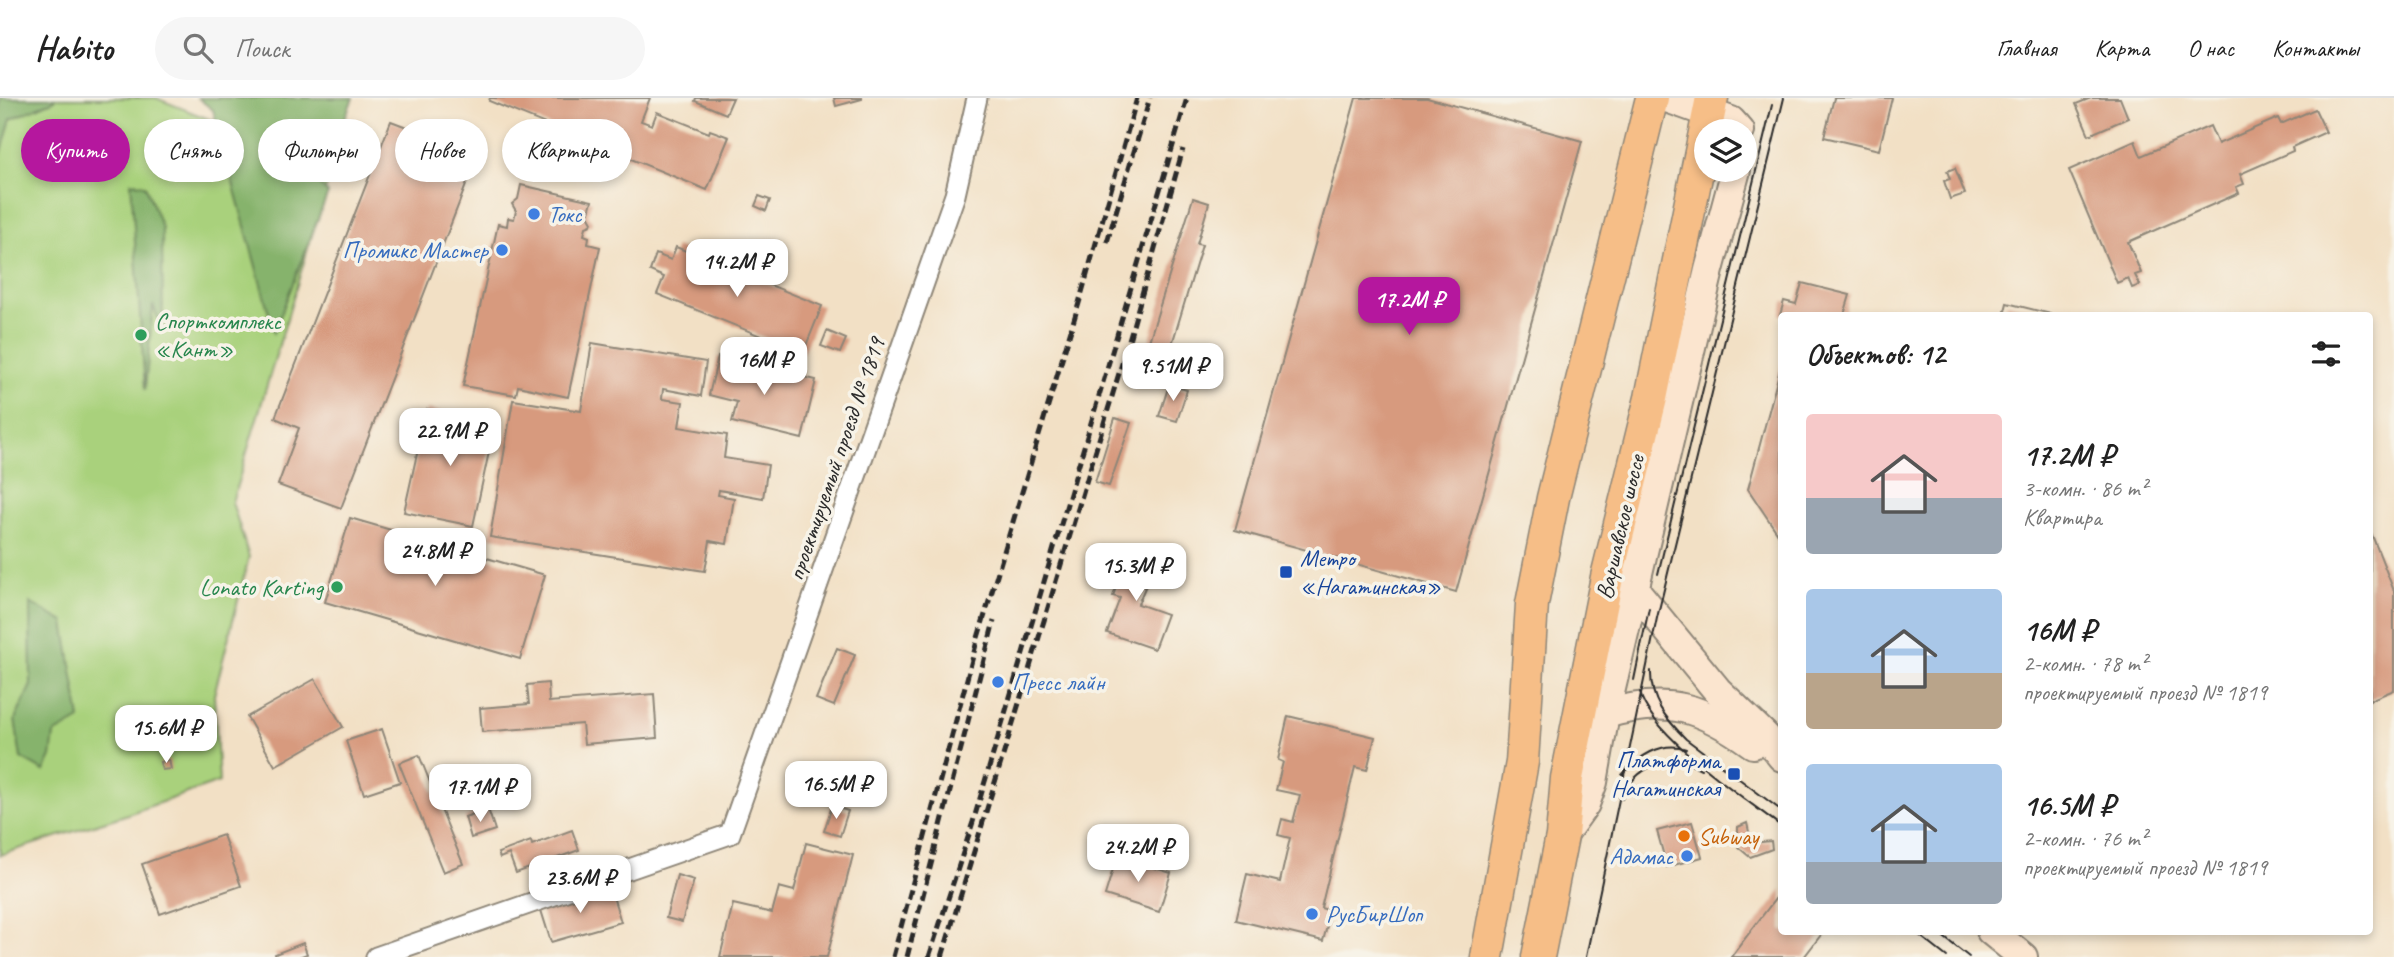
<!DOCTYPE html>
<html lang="ru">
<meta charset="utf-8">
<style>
:root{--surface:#fff;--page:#f6f6f6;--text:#222;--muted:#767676;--line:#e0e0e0;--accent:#b5179e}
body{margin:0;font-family:Caveat,sans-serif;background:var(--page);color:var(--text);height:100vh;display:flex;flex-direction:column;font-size:26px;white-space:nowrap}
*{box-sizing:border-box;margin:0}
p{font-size:23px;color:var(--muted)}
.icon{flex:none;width:38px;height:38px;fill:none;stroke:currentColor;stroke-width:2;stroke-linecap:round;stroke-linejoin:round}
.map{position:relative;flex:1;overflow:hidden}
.sheet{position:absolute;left:1778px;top:214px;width:595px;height:623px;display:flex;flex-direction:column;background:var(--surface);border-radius:7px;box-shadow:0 4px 10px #0003}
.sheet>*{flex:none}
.top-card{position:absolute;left:21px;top:21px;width:665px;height:63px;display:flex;gap:14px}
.fabs{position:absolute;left:1694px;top:21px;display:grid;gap:14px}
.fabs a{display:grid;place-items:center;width:63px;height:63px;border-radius:50%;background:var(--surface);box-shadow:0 4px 10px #0003;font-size:35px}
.price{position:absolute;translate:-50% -60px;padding:0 16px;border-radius:14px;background:#fff;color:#222;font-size:23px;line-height:46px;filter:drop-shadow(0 2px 4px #0008)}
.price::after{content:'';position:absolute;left:50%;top:42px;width:21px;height:16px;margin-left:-10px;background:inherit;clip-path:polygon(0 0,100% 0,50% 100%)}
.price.active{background:var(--accent);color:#fff}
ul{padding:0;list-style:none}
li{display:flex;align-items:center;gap:21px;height:175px;padding:0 28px}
li span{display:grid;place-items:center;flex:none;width:196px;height:140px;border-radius:7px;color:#555}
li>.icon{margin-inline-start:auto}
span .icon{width:84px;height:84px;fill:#fffc;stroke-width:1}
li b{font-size:30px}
h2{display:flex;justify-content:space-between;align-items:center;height:84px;padding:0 28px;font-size:30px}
.chip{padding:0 24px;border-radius:32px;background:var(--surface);box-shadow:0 4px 10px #0003;font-size:24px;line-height:63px}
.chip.active{background:var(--accent);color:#fff}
header{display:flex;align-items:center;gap:42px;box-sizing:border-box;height:98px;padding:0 35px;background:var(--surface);border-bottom:2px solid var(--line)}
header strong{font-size:33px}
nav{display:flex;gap:38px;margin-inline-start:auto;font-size:24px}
.search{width:490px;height:63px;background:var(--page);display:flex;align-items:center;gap:18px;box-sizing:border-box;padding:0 24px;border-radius:38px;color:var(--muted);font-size:26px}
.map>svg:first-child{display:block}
.green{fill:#a9d17c;stroke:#6a7e54;stroke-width:2}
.forest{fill:#86b36c;stroke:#586f4c;stroke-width:2}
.building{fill:#d79a7e}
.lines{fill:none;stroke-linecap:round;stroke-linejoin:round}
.street-casing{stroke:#8e8678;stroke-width:23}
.secondary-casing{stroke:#8e8678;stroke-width:32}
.primary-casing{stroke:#8e8678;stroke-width:35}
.street{stroke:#fff;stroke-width:19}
.secondary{stroke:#fbe5cf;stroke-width:28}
.primary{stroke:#f6be87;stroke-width:32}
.tram{stroke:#2b2b2b;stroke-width:2}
.rail{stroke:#2b2b2b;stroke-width:5;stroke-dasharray:10 5;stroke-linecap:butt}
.shop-dot{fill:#3f7fe0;stroke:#f7f3e8;stroke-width:2.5}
.leisure-dot{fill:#2e9e5b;stroke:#f7f3e8;stroke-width:2.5}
.transit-dot{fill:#1a4fb4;stroke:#f7f3e8;stroke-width:2.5}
.food-dot{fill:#e8710a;stroke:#f7f3e8;stroke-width:2.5}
.labels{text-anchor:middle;stroke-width:7;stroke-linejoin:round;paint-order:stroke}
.shop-label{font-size:24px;fill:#366cbe;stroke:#f7f3e8;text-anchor:start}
.leisure-label{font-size:24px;fill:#27864d;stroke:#f7f3e8;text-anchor:start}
.street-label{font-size:24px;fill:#2b2b2b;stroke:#f7f3e8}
.transit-label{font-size:24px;fill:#164399;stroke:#f7f3e8;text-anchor:start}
.food-label{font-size:24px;fill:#c56008;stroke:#f7f3e8;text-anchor:start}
</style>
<header>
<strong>Habito</strong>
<div class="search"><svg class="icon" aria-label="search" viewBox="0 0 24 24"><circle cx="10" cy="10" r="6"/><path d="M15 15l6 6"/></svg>Поиск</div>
<nav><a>Главная</a><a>Карта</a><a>О нас</a><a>Контакты</a></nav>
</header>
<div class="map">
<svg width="2394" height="859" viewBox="0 0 2394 859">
<rect width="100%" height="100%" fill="#f7f3e8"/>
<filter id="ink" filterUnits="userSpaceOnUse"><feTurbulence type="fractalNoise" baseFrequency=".0143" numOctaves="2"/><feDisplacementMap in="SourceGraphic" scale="14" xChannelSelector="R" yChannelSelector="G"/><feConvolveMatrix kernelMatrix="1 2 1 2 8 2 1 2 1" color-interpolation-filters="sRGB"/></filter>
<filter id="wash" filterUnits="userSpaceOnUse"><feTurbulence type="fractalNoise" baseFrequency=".00686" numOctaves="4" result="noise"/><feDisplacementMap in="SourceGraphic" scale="28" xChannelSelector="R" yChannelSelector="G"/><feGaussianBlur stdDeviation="1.57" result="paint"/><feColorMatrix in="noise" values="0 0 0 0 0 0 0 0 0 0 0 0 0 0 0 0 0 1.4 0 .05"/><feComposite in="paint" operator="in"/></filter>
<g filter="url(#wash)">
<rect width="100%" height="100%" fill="#f2e0c5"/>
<polygon class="green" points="5,0 156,0 332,70 232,404 249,459 214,597 219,684 122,718 0,757 0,2"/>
<g class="forest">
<polygon points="0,0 55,0 55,2 11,21 0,60"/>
<path d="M198,0H353C339,34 340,41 301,46L297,65L328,95L274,234L213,12Z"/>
<polygon points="131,84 145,87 162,130 163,235 153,207 145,292"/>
<polygon points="30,505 64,524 80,621 54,636 51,659 44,673 21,660 15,622 31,587"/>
</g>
<g id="blocks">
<g class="building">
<polygon points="490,0 650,0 641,23 652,27 657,14 709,35 710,32 729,39 707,92 489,3"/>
<polygon points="696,0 733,0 726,16 695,3"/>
<polygon points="834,0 862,0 862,1 836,8"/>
<polygon points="1356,0 1427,0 1582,43 1456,494 1235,432"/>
<polygon points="1834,0 1892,0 1879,52 1824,39"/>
<polygon points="2091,0 2120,0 2128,20 2089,37 2076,6"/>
<polygon points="2315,11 2326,34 2292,49 2293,53 2240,76 2244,86 2236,89 2239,95 2128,144 2141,175 2135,177 2140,187 2132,190 2128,180 2117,185 2069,72 2135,43 2141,58 2210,28 2218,46 2278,20 2281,26"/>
<polygon points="391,23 478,56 341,410 278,387 299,330 275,320"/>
<polygon points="1955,70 1965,96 1950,101 1944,83 1950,81 1947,73"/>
<polygon points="521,87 592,103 588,117 592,124 591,127 586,129 584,137 589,139 588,146 600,149 568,299 518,288 516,297 463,288 498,126 507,128 508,120 514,121 516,113 512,106 518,101"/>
<polygon points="759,98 770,102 766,113 755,108"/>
<polygon points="1193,100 1209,105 1197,146 1202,147 1169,256 1147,250"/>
<polygon points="676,149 822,208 803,255 657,196 664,179 650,173 656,156 671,162"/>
<polygon points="1802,185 1850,197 1844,217 1780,217 1784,203 1796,206"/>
<polygon points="2007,205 2051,216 2051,217 2004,217"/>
<polygon points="827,233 846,241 840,255 821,248"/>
<polygon points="592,245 706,264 701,298 663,291 662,301 683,304 679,329 727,337 724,360 768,367 763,400 719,392 718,397 734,400 727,446 710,443 705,473 490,439 513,302 581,313"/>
<polygon points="718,259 816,282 802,341 732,324 737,304 709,297"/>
<polygon points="1782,264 1782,442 1748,391"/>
<polygon points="1169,287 1187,292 1177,323 1159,318"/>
<polygon points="427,311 495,326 473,428 404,414"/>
<polygon points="1115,320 1131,325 1109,388 1095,384"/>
<polygon points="350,420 545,477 520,561 325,504"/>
<polygon points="2370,432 2394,493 2394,592 2370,602"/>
<polygon points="1131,449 1158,459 1138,506 1167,516 1154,551 1107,535 1120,500 1113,498"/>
<polygon points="837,550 855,557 834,608 816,601"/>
<polygon points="315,581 343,629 275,668 247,619"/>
<polygon points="548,585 549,604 654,596 657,640 584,646 582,626 482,634 480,610 529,606 527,587"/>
<polygon points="1288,618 1375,639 1367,672 1355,669 1321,810 1331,813 1323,843 1236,822 1247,776 1280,784 1290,740 1278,737 1282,721 1293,724 1300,697 1276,692 1283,664 1278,662"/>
<polygon points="382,631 400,684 364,696 346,643"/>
<polygon points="419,657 463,766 443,774 399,665"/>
<polygon points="169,662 171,671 162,672 160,664"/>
<polygon points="832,708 848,713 840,738 824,733"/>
<polygon points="488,711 495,732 471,740 465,719"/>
<polygon points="1692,724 1702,759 1667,769 1657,733"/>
<polygon points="1747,725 1751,743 1753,745 1771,743 1772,751 1750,759 1738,749 1738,729"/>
<polygon points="572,732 579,752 516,775 509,756 500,760 498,755 531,743 532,747"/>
<polygon points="223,737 241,788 160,816 142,766"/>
<polygon points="806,745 853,757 827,859 720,859 733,806 772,815 779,789 794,793"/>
<polygon points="1117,758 1171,775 1159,814 1105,797"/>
<polygon points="677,777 694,782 682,824 666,820"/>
<polygon points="610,789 621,824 551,844 540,809"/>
<polygon points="1782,792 1782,833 1824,833 1804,859 1731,859"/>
<polygon points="303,845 307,856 299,859 276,859 275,856"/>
</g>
</g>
</g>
<g filter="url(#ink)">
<use href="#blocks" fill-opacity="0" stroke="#8e8678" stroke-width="2"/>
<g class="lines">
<defs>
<polyline id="street" points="376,859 730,736 955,97 977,0"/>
<g id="secondary">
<polyline points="1667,0 1731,23 1740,33"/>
<polyline points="1622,486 1635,492 1717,592 1765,638 1782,659"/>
<path d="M1605,616C1668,598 1700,608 1753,646"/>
<polyline points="1562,738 1585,706 1593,684 1605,616 1709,172 1736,72"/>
<polyline points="1991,833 2023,859"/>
</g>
<g id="primary">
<polyline points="1487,859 1522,664 1532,506 1553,400 1652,0"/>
<polyline points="1538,859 1562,738 1567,680 1607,479 1651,300 1712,0"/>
</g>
</defs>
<use href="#street" class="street-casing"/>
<use href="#secondary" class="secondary-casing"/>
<use href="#primary" class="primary-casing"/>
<use href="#street" class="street"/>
<use href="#secondary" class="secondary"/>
<use href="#primary" class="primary"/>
<g class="tram">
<polyline points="1658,476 1772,7"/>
<path d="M1651,573C1650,602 1666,621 1686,641L1782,713"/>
<polyline points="1634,582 1649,510"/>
<path d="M1640,594C1649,636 1746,701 1782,729"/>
<path d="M1622,677C1637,660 1661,642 1686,651"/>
<path d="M1622,701C1635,667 1670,655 1701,671"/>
<polyline points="1914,833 1947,859"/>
<polyline points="1936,833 1969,859"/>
<polyline points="1586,859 1657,520 1784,0"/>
</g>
<g class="rail">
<polyline points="1107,144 1150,0"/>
<polyline points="893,859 977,543 1079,205 1137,0"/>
<polyline points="907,859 994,523"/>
<polyline points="929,859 973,724 1187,0"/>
<polyline points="942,859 1127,249 1183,51"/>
</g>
</g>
</g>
<g class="shop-dot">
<circle cx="534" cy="116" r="7"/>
<circle cx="502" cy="152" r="7"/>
<circle cx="998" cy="584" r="7"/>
<circle cx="1687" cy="758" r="7"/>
<circle cx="1312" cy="816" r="7"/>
</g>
<g class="leisure-dot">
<circle cx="141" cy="237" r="7"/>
<circle cx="337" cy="489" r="7"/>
</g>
<g class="transit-dot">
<rect x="1279" y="467" width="14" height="14" rx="3.5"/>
<rect x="1727" y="669" width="14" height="14" rx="3.5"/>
</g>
<circle class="food-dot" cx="1684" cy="738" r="7"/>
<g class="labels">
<g class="shop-label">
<text x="548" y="124">Токс</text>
<text x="488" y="160" text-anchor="end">Промикс Мастер</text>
<text x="1012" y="592">Пресс лайн</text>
<text x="1673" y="766" text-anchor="end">Адамас</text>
<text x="1326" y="824">РусБирШоп</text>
</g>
<g class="leisure-label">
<text x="155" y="231">Спорткомплекс<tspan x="155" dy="28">«Кант»</tspan></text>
<text x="323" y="497" text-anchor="end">Lonato Karting</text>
</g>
<g class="street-label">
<text transform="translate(836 361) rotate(-71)" y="8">проектируемый проезд № 1819</text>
<text transform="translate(1620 429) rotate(-77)" y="8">Варшавское шоссе</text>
</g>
<g class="transit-label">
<text x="1300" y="468">Метро<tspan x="1300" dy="28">«Нагатинская»</tspan></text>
<text x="1720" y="670" text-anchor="end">Платформа<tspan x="1720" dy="28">Нагатинская</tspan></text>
</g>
<g class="food-label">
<text x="1698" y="746">Subway</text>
</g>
</g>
</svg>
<div class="fabs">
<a><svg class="icon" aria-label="layers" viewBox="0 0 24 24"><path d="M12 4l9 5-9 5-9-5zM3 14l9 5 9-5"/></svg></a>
</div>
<b class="price" style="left:737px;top:201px">14.2M ₽</b>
<b class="price active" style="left:1409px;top:239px">17.2M ₽</b>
<b class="price" style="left:764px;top:299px">16M ₽</b>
<b class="price" style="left:1173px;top:305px">9.51M ₽</b>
<b class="price" style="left:450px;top:370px">22.9M ₽</b>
<b class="price" style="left:435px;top:490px">24.8M ₽</b>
<b class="price" style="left:1136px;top:505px">15.3M ₽</b>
<b class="price" style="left:166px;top:667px">15.6M ₽</b>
<b class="price" style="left:836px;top:723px">16.5M ₽</b>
<b class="price" style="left:480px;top:726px">17.1M ₽</b>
<b class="price" style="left:1138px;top:786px">24.2M ₽</b>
<b class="price" style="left:580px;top:817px">23.6M ₽</b>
<div class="top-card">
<a class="chip active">Купить</a>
<a class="chip">Снять</a>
<a class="chip">Фильтры</a>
<a class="chip">Новое</a>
<a class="chip">Квартира</a>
</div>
<section class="sheet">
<h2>Объектов: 12<svg class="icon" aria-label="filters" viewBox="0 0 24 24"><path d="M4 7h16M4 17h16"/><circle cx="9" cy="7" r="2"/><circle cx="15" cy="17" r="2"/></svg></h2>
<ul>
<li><span style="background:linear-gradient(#f6c9c9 60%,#9aa5b1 0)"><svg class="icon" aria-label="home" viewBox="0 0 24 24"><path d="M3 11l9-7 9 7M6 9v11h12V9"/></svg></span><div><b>17.2M ₽</b><p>3-комн. · 86 m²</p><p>Квартира</p></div></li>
<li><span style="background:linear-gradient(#a9c7e8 60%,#b9a48a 0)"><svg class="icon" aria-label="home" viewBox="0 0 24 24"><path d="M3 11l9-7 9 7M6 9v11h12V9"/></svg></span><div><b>16M ₽</b><p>2-комн. · 78 m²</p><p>проектируемый проезд № 1819</p></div></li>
<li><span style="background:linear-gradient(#a9c7e8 70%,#9aa5b1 0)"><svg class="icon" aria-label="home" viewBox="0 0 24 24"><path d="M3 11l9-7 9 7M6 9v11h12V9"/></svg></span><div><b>16.5M ₽</b><p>2-комн. · 76 m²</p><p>проектируемый проезд № 1819</p></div></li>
</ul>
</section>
</div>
